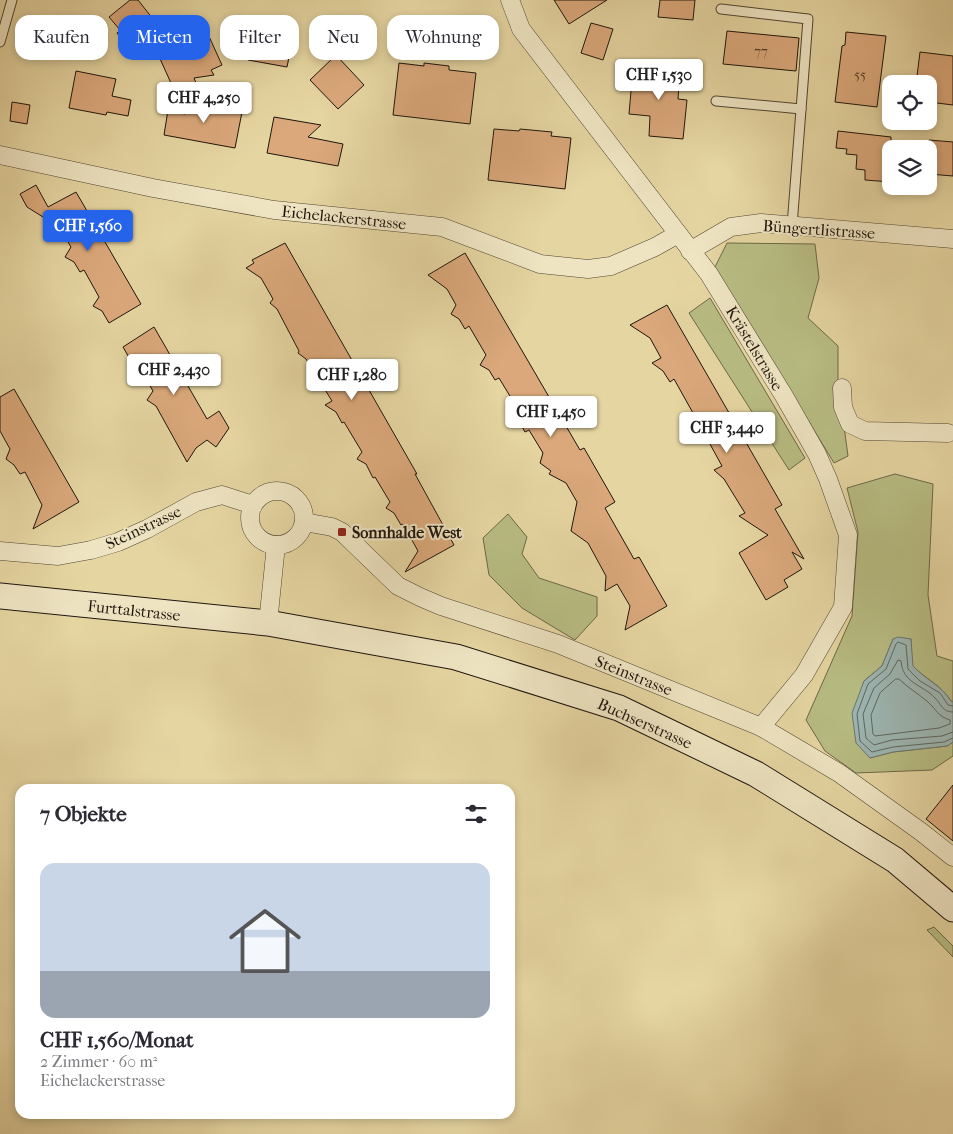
<!DOCTYPE html>
<html lang="de">
<meta charset="utf-8">
<style>
:root{--surface:#fff;--page:#f7f7f7;--text:#2b2b33;--muted:#7c7c81;--line:#e1e1e2;--accent:#2563eb}
body{margin:0;font-family:"IM FELL French Canon",serif;background:var(--page);color:var(--text);height:100vh;display:flex;flex-direction:column;font-size:19px;white-space:nowrap}
*{box-sizing:border-box;margin:0}
p{font-size:16px;color:var(--muted)}
.icon{flex:none;width:28px;height:28px;fill:none;stroke:currentColor;stroke-width:2;stroke-linecap:round;stroke-linejoin:round}
.map{position:relative;flex:1;overflow:hidden}
.sheet{position:absolute;left:15px;top:784px;width:500px;height:335px;display:flex;flex-direction:column;background:var(--surface);border-radius:15px;box-shadow:0 2px 8px #0003}
.sheet>*{flex:none}
.guide{position:absolute;left:15px;top:15px;width:500px;height:45px;display:flex;gap:10px}
.buttons{position:absolute;left:882px;top:75px;display:grid;gap:10px}
.buttons a{display:grid;place-items:center;width:55px;height:55px;border-radius:10px;background:var(--surface);box-shadow:0 2px 8px #0003;font-size:25px}
.price{position:absolute;translate:-50% -42px;padding:0 11px;border-radius:5px;background:#fff;color:#222;font-size:16px;line-height:32px;filter:drop-shadow(0 1px 2px #0008)}
.price::after{content:'';position:absolute;left:50%;top:30px;width:15px;height:11px;margin-left:-8px;background:inherit;clip-path:polygon(0 0,100% 0,50% 100%)}
.price.selected{background:var(--accent);color:#fff}
ul{padding:0;list-style:none}
li{display:grid;align-content:center;gap:10px;height:265px;padding:0 25px}
li+li{border-top:1px solid var(--line)}
li span{display:grid;place-items:center;height:155px;border-radius:15px;color:#555}
li>.icon{margin-inline-start:auto}
span .icon{width:90px;height:90px;fill:#fffc;stroke-width:1}
li b{font-size:21px}
h2{display:flex;justify-content:space-between;align-items:center;height:60px;padding:0 25px;font-size:21px}
.tag{padding:0 18px;border-radius:15px;background:var(--surface);box-shadow:0 2px 8px #0003;font-size:18px;line-height:45px}
.tag.selected{background:var(--accent);color:#fff}
.map>svg:first-child{display:block}
.green{fill:#b7bc82;stroke:#6b6848}
.water{fill:#9cb5b1;stroke:#6a756f}
.lines{fill:none;stroke-linecap:round;stroke-linejoin:round}
.shore{stroke:#5e655f;stroke-width:1}
.building{fill:#daa87a;stroke:#1f150d}
.lane-casing{stroke:#504532;stroke-width:11}
.street-casing{stroke:#504532;stroke-width:19}
.secondary-casing{stroke:#1f150d;stroke-width:27}
.lane{stroke:#eee4c2;stroke-width:9}
.street{stroke:#eee4c2;stroke-width:18}
.secondary{stroke:#eee4c2;stroke-width:25}
.poi-dot{fill:#8f2418;stroke:#eee4c2;stroke-width:2}
.labels{text-anchor:middle;stroke-width:4;stroke-linejoin:round;paint-order:stroke}
.number-label{font-size:14px;fill:#4e3a28}
.street-label{font-size:16px;fill:#1f150d;stroke:#eee4c2}
.poi-label{font-size:16px;font-weight:bold;fill:#1f150d;stroke:#eee4c2;text-anchor:start}
</style>
<div class="map">
<svg width="953" height="1134" viewBox="0 0 953 1134">
<rect width="100%" height="100%" fill="#e5d5a1"/>
<filter id="stains"><feTurbulence type="fractalNoise" baseFrequency=".004" numOctaves="4"/><feColorMatrix values="0 0 0 0 .2 0 0 0 0 .09 0 0 0 0 .02 0 0 0 .5 -.17"/></filter>
<radialGradient id="worn" r=".72"><stop offset=".6" stop-color="#630" stop-opacity="0"/><stop offset="1" stop-color="#630" stop-opacity=".3"/></radialGradient>
<g class="green">
<polygon points="727,243 815,244 819,278 808,318 838,346 838,381 848,456 834,463 742,312 714,269"/>
<polygon points="710,298 805,458 789,470 689,313"/>
<path d="M895,474L933,484L928,595L937,656L953,661V702L951,701C941,685 926,679 912,666L911,639H893L882,666L864,681L870,758L893,752L947,746L953,742V756L932,770L856,773L825,751L806,720L852,616L858,532L847,488Z"/>
<polygon points="508,514 527,537 522,554 539,578 597,597 597,616 575,640 522,608 489,575 483,538"/>
<polygon points="934,927 953,946 953,957 927,930"/>
</g>
<path class="water" d="M898,637L911,639L913,666C926,680 941,685 951,701L953,702V742L947,746L893,752L870,758L856,743L852,713L864,681L882,666L893,639Z"/>
<g class="lines">
<g class="shore">
<path d="M896,679H899C908,688 919,694 928,702C937,710 937,716 950,720V724L939,728L875,736L873,734L871,715L880,693Z"/>
<polyline points="953,706 948,705 940,693 920,681 908,669 906,645 898,642 896,644 886,669 868,684 857,714 860,741 872,752 893,747 944,742 953,738"/>
<path d="M953,712C942,712 942,705 935,698C922,684 903,684 901,661L898,660L890,674L874,688L863,714L866,738L874,745L892,740L942,736L953,732"/>
</g>
</g>
<g class="building">
<polygon points="130,0 138,0 175,47 207,32 222,65 211,70 214,75 194,78 196,83 175,92 152,41 143,48 141,44 132,52 117,33 120,30 109,17"/>
<polygon points="554,0 607,0 569,24"/>
<polygon points="660,0 695,0 693,20 658,17"/>
<polygon points="591,23 613,29 603,60 581,53"/>
<polygon points="254,25 294,33 287,67 248,60"/>
<polygon points="727,31 799,38 796,71 723,64"/>
<polygon points="846,32 886,36 877,107 835,102 842,46 845,45"/>
<polygon points="920,52 953,56 953,105 929,102 929,84 916,84"/>
<polygon points="336,55 364,85 338,109 310,80"/>
<polygon points="399,63 424,66 424,63 449,66 449,70 476,73 470,124 393,115"/>
<polygon points="649,64 668,66 667,72 680,73 678,99 687,100 683,139 649,136 650,116 629,114 633,69 649,71"/>
<polygon points="76,71 116,79 112,96 131,100 128,116 107,112 106,115 69,108"/>
<polygon points="179,100 242,112 235,148 164,135 168,110 185,114"/>
<polygon points="12,102 30,105 27,124 10,121"/>
<polygon points="274,117 321,125 308,137 343,144 338,166 267,153"/>
<polygon points="494,129 519,131 520,129 552,132 551,136 571,138 565,189 488,180"/>
<polygon points="838,131 891,137 891,182 865,180 865,170 856,169 857,155 846,154 847,149 836,148"/>
<polygon points="929,140 953,142 953,176 929,174"/>
<polygon points="36,185 48,207 76,192 141,304 109,323 102,311 93,306 99,297 84,270 80,272 74,262 65,257 71,247 59,227 27,207 20,194"/>
<polygon points="285,243 417,474 415,474 454,545 405,572 418,551 403,524 401,525 394,513 386,508 390,502 375,477 373,478 366,464 357,459 362,452 344,422 342,423 336,412 325,405 332,401 306,359 298,353 299,351 277,309 270,303 273,299 261,278 246,268 254,263 252,260"/>
<polygon points="465,253 580,450 584,448 615,502 605,508 634,559 639,557 667,606 625,630 630,606 617,584 605,591 606,576 588,543 571,531 577,502 566,483 549,474 551,471 540,463 543,453 529,430 525,432 519,421 512,416 516,406 499,378 495,380 489,370 480,365 486,355 469,326 465,329 459,319 451,314 456,305 447,289 428,275"/>
<polygon points="667,305 782,505 775,509 804,559 792,552 802,569 784,580 788,587 766,600 739,553 768,535 739,516 745,513 724,479 714,470 722,466 705,435 701,437 694,425 684,418 693,413 674,379 670,382 663,371 652,363 661,358 650,338 630,325"/>
<polygon points="154,327 207,419 219,411 229,428 216,447 207,440 196,448 187,462 156,406 147,400 153,391 139,366 135,368 123,347"/>
<polygon points="14,389 79,502 33,529 42,505 25,472 20,474 14,465 6,459 10,449 0,431 0,397"/>
<polygon points="953,785 953,841 926,819"/>
</g>
<g class="lines">
<defs>
<g id="lane">
<polyline points="721,9 808,19 792,226"/>
<polyline points="0,42 12,0"/>
<polyline points="716,101 801,109"/>
</g>
<g id="street">
<polyline points="510,0 521,29 709,274 784,396 817,454 828,479 848,535 843,607 804,675 761,727"/>
<polyline points="0,155 153,188 274,210 442,227 540,264 588,269 611,266 655,247 678,234"/>
<polyline points="690,251 731,227 761,223 953,239"/>
<polyline points="842,388 843,407 850,424 865,431 948,433"/>
<circle cx="277" cy="518" r="27"/>
<polyline points="304,522 332,527 342,532 398,586 420,597 441,606 558,644 761,727 839,773 920,831 953,857"/>
<polyline points="0,551 58,556 91,550 118,542 147,529 196,502 222,495 253,505"/>
<polyline points="268,623 276,545"/>
</g>
<polyline id="secondary" points="0,596 268,623 456,657 619,708 756,774 895,860 953,909"/>
</defs>
<use href="#lane" class="lane-casing"/>
<use href="#street" class="street-casing"/>
<use href="#secondary" class="secondary-casing"/>
<use href="#lane" class="lane"/>
<use href="#street" class="street"/>
<use href="#secondary" class="secondary"/>
</g>
<rect class="poi-dot" x="337" y="527" width="10" height="10" rx="2.5"/>
<g class="labels">
<g class="number-label">
<text x="761" y="56">77</text>
<text x="860" y="79">55</text>
</g>
<g class="street-label">
<text transform="translate(344 217) rotate(6)" y="6">Eichelackerstrasse</text>
<text transform="translate(819 229) rotate(4)" y="6">Büngertlistrasse</text>
<text transform="translate(755 348) rotate(59)" y="6">Krästelstrasse</text>
<text transform="translate(143 527) rotate(-25)" y="6">Steinstrasse</text>
<text transform="translate(134 610) rotate(6)" y="6">Furttalstrasse</text>
<text transform="translate(634 675) rotate(22)" y="6">Steinstrasse</text>
<text transform="translate(645 723) rotate(24)" y="6">Buchserstrasse</text>
</g>
<g class="poi-label">
<text x="352" y="538">Sonnhalde West</text>
</g>
</g>
<rect width="100%" height="100%" filter="url(#stains)"/>
<rect width="100%" height="100%" fill="url(#worn)"/>
</svg>
<div class="buttons">
<a><svg class="icon" aria-label="locate" viewBox="0 0 24 24"><circle cx="12" cy="12" r="6"/><path d="M12 2v4M12 18v4M2 12h4M18 12h4"/></svg></a>
<a><svg class="icon" aria-label="layers" viewBox="0 0 24 24"><path d="M12 4l9 5-9 5-9-5zM3 14l9 5 9-5"/></svg></a>
</div>
<b class="price" style="left:659px;top:101px">CHF 1,530</b>
<b class="price" style="left:204px;top:124px">CHF 4,250</b>
<b class="price selected" style="left:88px;top:252px">CHF 1,560</b>
<b class="price" style="left:174px;top:396px">CHF 2,430</b>
<b class="price" style="left:352px;top:401px">CHF 1,280</b>
<b class="price" style="left:551px;top:438px">CHF 1,450</b>
<b class="price" style="left:727px;top:454px">CHF 3,440</b>
<div class="guide">
<a class="tag">Kaufen</a>
<a class="tag selected">Mieten</a>
<a class="tag">Filter</a>
<a class="tag">Neu</a>
<a class="tag">Wohnung</a>
</div>
<section class="sheet">
<h2>7 Objekte<svg class="icon" aria-label="filters" viewBox="0 0 24 24"><path d="M4 7h16M4 17h16"/><circle cx="9" cy="7" r="2"/><circle cx="15" cy="17" r="2"/></svg></h2>
<ul>
<li><span style="background:linear-gradient(#c9d6e8 70%,#9aa5b1 0)"><svg class="icon" aria-label="home" viewBox="0 0 24 24"><path d="M3 11l9-7 9 7M6 9v11h12V9"/></svg></span><div><b>CHF 1,560/Monat</b><p>2 Zimmer · 60 m²</p><p>Eichelackerstrasse</p></div></li>
</ul>
</section>
</div>
